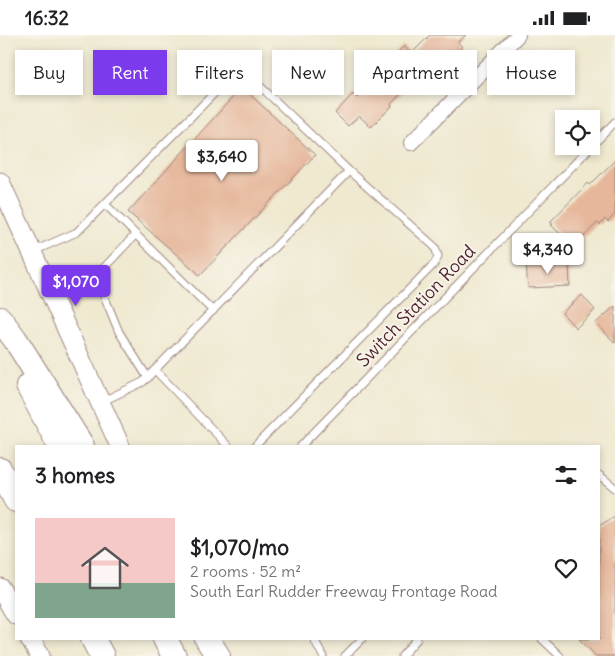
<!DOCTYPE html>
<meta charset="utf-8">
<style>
:root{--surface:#fff;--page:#f2f2f2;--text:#202124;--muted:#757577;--accent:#7c3aed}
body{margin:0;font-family:Delius,sans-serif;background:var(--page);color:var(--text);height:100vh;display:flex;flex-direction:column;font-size:19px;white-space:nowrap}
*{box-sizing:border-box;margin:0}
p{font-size:16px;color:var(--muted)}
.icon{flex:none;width:28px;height:28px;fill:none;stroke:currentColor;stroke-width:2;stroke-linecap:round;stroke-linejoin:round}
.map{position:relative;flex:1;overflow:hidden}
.details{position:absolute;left:15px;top:410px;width:585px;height:195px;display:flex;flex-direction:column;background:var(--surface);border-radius:0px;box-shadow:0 2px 8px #0003}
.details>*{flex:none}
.hud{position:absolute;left:15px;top:15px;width:585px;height:45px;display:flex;gap:10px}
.tools{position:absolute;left:555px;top:75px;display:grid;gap:10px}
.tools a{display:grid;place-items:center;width:45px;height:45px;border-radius:0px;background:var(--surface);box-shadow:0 2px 8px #0003;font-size:25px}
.price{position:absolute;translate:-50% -42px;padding:0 11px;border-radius:5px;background:#fff;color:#222;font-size:16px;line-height:32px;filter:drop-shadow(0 1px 2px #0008)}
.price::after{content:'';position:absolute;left:50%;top:30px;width:15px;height:11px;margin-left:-8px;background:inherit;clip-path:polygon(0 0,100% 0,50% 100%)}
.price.active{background:var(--accent);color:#fff}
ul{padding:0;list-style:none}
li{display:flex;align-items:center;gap:15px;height:125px;padding:0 20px}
li span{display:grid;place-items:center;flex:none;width:140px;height:100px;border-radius:0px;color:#555}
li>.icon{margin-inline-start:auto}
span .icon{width:60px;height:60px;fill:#fffc;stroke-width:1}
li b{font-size:21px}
h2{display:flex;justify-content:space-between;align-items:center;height:60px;padding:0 20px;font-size:21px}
.tag{padding:0 18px;border-radius:0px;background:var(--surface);box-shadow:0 2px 8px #0003;font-size:18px;line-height:45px}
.tag.active{background:var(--accent);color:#fff}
.status{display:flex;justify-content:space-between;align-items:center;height:35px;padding:0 25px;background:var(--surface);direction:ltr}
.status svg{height:14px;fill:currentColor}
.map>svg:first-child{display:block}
.building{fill:#e6b79b}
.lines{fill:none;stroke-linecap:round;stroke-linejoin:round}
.lane-casing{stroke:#9c847e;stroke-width:9}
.street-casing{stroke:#9c847e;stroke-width:16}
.secondary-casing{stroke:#9c847e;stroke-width:21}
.highway-casing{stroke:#9c847e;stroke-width:26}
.lane{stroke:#fff;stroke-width:7}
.street{stroke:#fff;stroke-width:14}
.secondary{stroke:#fff;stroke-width:19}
.highway{stroke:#fff;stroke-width:24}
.labels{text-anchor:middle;stroke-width:4;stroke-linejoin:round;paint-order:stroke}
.street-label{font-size:18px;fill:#4a1f2b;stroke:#f7f3e8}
</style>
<div class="status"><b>16:32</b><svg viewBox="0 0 49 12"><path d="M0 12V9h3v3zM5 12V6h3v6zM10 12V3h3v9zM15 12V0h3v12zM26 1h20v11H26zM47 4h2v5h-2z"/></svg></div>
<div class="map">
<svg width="615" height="621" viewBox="0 0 615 621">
<rect width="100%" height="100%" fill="#f7f3e8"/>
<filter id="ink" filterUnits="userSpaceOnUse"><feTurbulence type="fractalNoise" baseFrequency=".02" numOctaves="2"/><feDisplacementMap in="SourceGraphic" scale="10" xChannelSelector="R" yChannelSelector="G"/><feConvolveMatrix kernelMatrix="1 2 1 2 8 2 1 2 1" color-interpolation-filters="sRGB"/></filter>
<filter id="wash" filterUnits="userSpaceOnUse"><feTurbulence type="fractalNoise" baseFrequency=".0096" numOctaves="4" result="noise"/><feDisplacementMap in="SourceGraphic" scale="20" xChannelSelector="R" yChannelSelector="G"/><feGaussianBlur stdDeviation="1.12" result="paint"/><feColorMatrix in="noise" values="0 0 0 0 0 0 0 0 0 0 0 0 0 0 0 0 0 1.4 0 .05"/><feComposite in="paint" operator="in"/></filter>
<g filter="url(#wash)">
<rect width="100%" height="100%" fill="#efe9d0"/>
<g id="blocks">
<g class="building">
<polygon points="430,0 466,0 458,7 462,12 451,22 448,19 421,46 424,49 415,59 408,52 391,69 392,71 371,92 359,81 348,91 335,78 353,59 357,63 376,44 382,50 395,36 394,32 401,26 395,20 404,11 411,19"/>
<polygon points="242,52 315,120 200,240 128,177"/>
<polygon points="615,125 615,179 608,187 605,184 600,190 597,188 574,212 551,190 553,189 550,187 588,148 590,150"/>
<polygon points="569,227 570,251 528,253 526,229"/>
<polygon points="582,260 595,275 576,293 562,278"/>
<polygon points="615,271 615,308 596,288"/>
<polygon points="615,481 615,621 596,621 579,604 599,604 599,491"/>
</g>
</g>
</g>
<g filter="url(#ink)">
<use href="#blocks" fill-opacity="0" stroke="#9c847e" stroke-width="1"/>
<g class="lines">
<defs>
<g id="lane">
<polyline points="105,169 213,276"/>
<polyline points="135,200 96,241 119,297 148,343"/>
<polyline points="34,216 77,197 240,32 349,136 143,347 101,367"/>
<polyline points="155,335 228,411"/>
<polyline points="255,411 435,228 438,221 435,212 349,136"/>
<polyline points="301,411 615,87"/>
<polyline points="599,440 615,453"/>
<polyline points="314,604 323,621"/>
<polyline points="542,604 560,621"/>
<polyline points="345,621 362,604"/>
<polyline points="402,621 417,604"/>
</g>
<polyline id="street" points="411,108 518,0"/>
<g id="secondary">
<polyline points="0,147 120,411"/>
<polyline points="0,553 16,580"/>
<polyline points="30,604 40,621"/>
</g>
<g id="highway">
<polyline points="0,284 15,304 82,411"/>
<polyline points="28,351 60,411"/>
<polyline points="0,435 16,465"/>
<polyline points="93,604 102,621"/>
<polyline points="165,604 174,621"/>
<polyline points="207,604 218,621"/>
</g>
</defs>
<use href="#lane" class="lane-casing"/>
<use href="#street" class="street-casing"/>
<use href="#secondary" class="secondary-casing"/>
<use href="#highway" class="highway-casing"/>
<use href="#lane" class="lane"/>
<use href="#street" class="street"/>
<use href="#secondary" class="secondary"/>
<use href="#highway" class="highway"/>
</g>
</g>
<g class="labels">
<g class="street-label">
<text transform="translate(416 271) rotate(-46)" y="6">Switch Station Road</text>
</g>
</g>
</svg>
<div class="tools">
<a><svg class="icon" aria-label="locate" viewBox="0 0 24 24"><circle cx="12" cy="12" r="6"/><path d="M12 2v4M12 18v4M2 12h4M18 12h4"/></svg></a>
</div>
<b class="price" style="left:222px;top:147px">$3,640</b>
<b class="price" style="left:548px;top:240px">$4,340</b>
<b class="price active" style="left:76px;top:272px">$1,070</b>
<div class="hud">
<a class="tag">Buy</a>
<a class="tag active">Rent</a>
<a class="tag">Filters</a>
<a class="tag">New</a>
<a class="tag">Apartment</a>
<a class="tag">House</a>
</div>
<section class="details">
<h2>3 homes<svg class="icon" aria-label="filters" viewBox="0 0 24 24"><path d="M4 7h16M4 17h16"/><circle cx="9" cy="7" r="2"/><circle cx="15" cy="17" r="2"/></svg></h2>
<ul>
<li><span style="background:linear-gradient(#f6c9c9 65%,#7fa58c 0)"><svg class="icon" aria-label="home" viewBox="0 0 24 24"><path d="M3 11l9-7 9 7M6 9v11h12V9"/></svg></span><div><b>$1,070/mo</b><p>2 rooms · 52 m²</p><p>South Earl Rudder Freeway Frontage Road</p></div><svg class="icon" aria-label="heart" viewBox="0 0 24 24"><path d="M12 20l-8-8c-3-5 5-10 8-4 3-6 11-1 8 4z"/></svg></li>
</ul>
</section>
</div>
